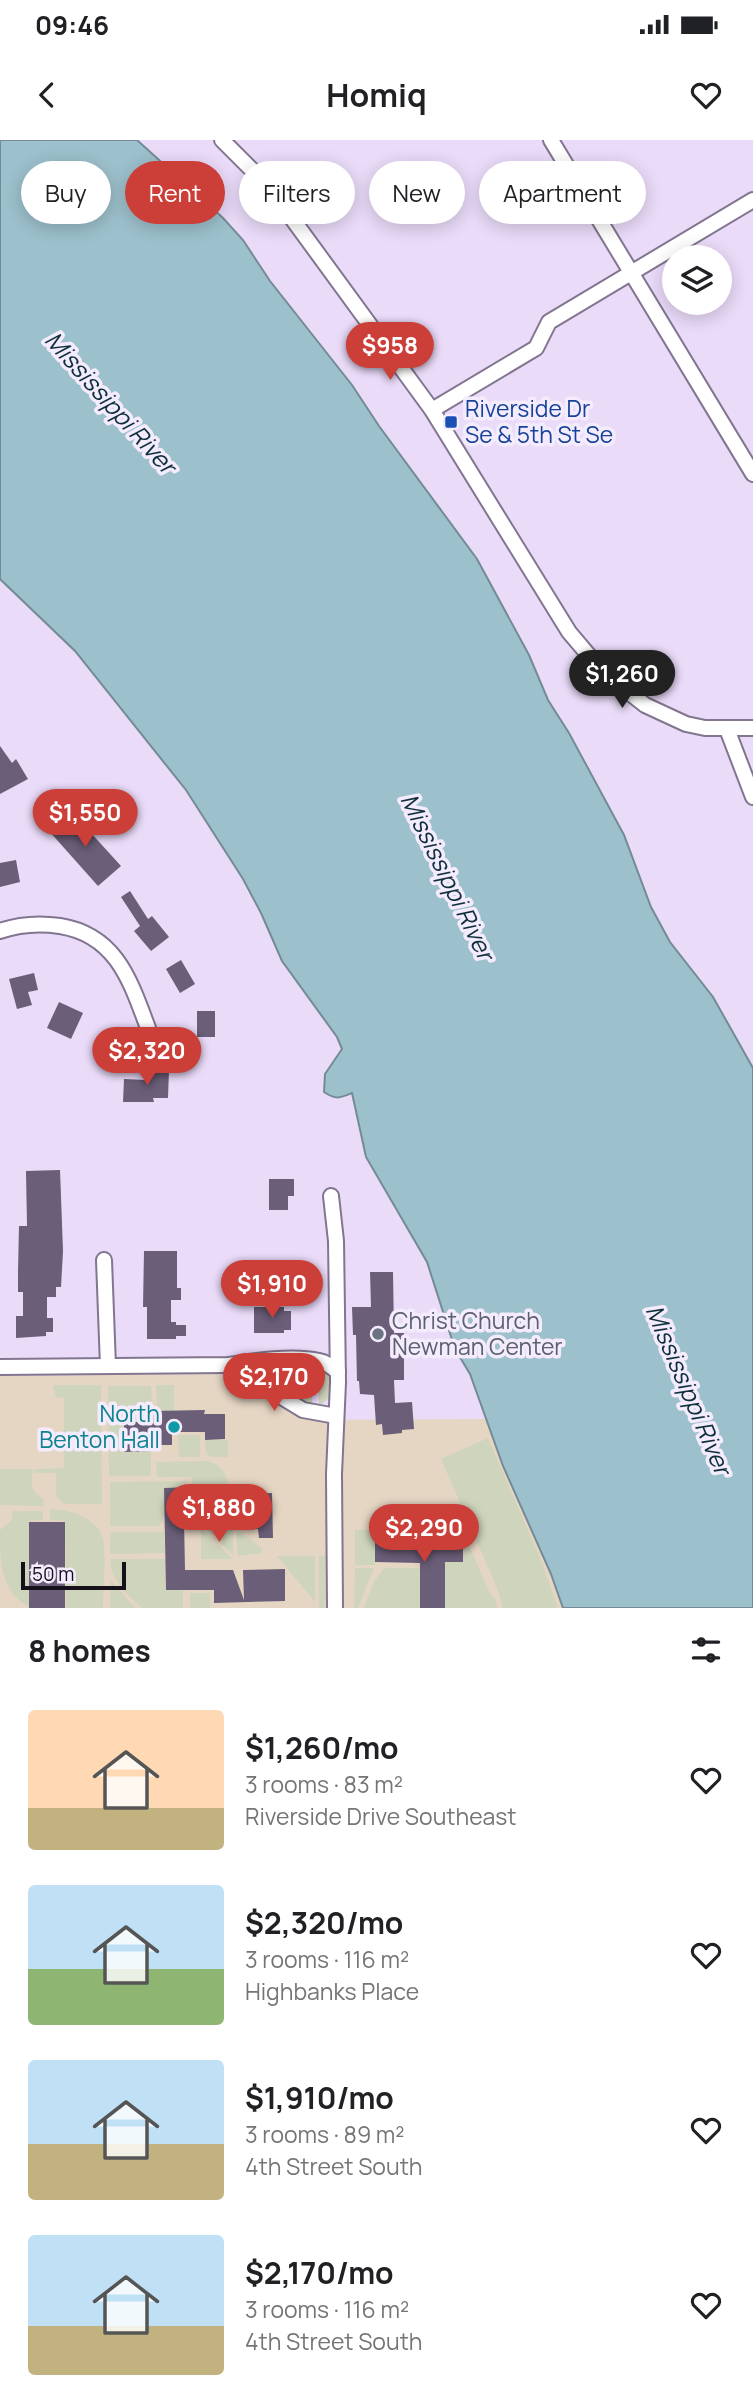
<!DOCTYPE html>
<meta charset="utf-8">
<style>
:root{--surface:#fff;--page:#f2f2f2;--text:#202124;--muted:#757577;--accent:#cc3e38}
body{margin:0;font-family:Manrope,sans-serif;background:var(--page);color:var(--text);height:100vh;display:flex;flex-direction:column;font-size:26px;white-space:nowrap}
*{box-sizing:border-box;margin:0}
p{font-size:23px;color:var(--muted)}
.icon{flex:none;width:38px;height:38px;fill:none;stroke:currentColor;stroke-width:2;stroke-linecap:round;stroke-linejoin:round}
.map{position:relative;height:1468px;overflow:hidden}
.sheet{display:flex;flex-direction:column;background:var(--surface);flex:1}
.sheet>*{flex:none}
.top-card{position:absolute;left:21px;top:21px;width:712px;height:63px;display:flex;gap:14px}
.buttons{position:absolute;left:662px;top:105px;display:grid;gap:14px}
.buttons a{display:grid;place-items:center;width:70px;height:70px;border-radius:50%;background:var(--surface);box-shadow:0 4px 18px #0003;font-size:35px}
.scale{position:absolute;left:21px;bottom:18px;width:105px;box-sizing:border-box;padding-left:7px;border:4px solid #15101a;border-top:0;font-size:19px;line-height:24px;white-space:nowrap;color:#15101a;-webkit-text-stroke:5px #f4ebfd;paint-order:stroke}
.price{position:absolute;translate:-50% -60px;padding:0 16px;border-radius:24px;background:var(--accent);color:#fff;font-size:23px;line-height:46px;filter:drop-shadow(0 2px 4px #0008)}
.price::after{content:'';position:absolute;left:50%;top:42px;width:21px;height:16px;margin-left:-10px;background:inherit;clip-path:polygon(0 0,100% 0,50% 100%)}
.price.active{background:#222;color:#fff}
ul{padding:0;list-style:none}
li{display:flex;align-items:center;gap:21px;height:175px;padding:0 28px}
li span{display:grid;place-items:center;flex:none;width:196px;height:140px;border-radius:7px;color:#555}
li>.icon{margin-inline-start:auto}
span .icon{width:84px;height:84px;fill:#fffc;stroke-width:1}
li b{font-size:30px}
h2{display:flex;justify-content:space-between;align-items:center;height:84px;padding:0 28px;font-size:30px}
.pill{padding:0 24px;border-radius:32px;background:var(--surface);box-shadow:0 4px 18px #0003;font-size:24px;line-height:63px}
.pill.active{background:var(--accent);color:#fff}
.status{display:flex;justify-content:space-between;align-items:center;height:49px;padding:0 35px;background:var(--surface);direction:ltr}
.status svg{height:19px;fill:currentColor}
header{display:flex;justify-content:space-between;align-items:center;height:91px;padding:0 28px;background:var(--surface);font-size:32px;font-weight:700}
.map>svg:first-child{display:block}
.education{fill:#e5d6c3}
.green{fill:#cfd4bc}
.water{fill:#9cc0cc;stroke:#748b97;stroke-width:2}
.building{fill:#6a5e78}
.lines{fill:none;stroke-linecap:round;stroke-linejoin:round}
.minor-casing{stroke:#827590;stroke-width:18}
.minor{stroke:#fff;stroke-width:14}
.transit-dot{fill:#1a4fb4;stroke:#f4ebfd;stroke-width:2.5}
.worship-dot{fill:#6b7280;stroke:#f4ebfd;stroke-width:2.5}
.culture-dot{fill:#0f9aa8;stroke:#f4ebfd;stroke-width:2.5}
.labels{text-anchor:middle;stroke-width:7;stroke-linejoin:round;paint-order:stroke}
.transit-label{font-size:23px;fill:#164399;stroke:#f4ebfd;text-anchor:start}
.worship-label{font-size:23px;fill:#5b616d;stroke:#f4ebfd;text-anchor:start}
.culture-label{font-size:23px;fill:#0d838f;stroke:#f4ebfd;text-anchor:end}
.water-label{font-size:24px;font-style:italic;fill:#0e303b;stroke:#f4ebfd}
</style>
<div class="status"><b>09:46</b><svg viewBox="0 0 49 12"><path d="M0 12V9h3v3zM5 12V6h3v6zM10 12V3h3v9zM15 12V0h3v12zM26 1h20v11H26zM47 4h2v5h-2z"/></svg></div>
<header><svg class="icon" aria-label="back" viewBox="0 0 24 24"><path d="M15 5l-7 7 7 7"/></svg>Homiq<svg class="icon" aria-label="heart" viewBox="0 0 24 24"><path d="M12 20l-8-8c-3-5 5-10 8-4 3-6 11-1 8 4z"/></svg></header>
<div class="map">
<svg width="753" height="1468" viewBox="0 0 753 1468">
<rect width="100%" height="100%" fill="#eadbf9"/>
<polygon class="education" points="219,1234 313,1280 486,1279 503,1326 551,1434 563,1468 0,1468 0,1236"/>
<g class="green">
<polygon points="250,1224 312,1226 312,1266 306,1265 247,1228"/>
<path d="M317,1227L327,1229C335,1242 334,1259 319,1265Z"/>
<polygon points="53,1245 101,1245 102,1364 64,1364 56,1356 56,1333 35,1333 35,1329 64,1328 64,1258 56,1257"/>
<polygon points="156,1245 174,1245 174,1271 157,1271"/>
<polygon points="108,1246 151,1246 153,1282 124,1311 151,1311 151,1336 109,1336"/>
<polygon points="178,1295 200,1295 200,1317 179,1317"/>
<polygon points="488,1298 542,1423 558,1468 503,1468 497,1448 441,1319"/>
<polygon points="205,1300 228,1300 228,1317 210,1317 206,1312"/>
<path d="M207,1321C235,1328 229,1359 229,1382H197L190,1378L192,1337H157L156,1322Z"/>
<path d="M0,1329H33C31,1344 30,1350 43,1359L44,1366L0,1365Z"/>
<polygon points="187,1341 187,1348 164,1349 164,1378 159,1386 110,1386 110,1342"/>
<path d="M50,1369C68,1369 94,1376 102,1396C107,1408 103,1452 103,1468H66L65,1381L50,1380Z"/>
<path d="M12,1371H43V1380L29,1381V1467C0,1450 0,1423 0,1390L12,1380Z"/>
<polygon points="431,1373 440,1376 447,1373 463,1393 490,1453 496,1460 497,1468 445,1468 445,1422 462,1422 462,1400 375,1400 375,1425 355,1425 355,1390 414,1389 420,1386"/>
<polygon points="202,1385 233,1385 233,1415 221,1404 221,1397 214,1396"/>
<polygon points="201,1389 212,1398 212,1405 219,1406 233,1419 201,1419"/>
<polygon points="110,1392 164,1392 165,1413 110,1414"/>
<polygon points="240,1392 262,1408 262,1413 238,1416 236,1394"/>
<polygon points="277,1416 315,1416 315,1462"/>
<rect x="319" y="1416" width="6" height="52"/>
<path d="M110,1419H165L166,1450H183V1468H143C126,1455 111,1440 110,1419Z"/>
<polygon points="355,1428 374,1428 358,1468 354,1468"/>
<polygon points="384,1428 420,1428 420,1468 364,1468 374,1442"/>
<polygon points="110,1439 135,1468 110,1468"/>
<rect x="190" y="1453" width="20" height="15"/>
</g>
<path class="water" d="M0,0H137L223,78L243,100L270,141L352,245L379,286L477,419L529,515L548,560L569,593L624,695L651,767L670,802L713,857L753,928V1468H563L551,1434L503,1326L470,1234L455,1209L427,1122L366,1017L352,953C340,958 336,960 324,952L325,934L342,909L337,897L282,821L261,773L243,739L186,650L75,511L0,439Z"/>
<g class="building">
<polygon points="0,606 12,623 16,619 28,639 0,654"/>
<polygon points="71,671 121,726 98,746 49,691"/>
<polygon points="16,720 20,742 0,747 0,723"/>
<polygon points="130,751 148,779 152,776 169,797 151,811 134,791 140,786 121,757"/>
<polygon points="181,820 195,844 180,853 166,829"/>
<polygon points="34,833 38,850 28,852 32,865 17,869 9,839"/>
<polygon points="59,862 83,873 71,899 47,888"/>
<rect x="197" y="871" width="18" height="26"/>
<polygon points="146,929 169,930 168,958 153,958 154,962 123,962 124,939 146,940"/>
<polygon points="60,1030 63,1111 61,1147 56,1147 56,1157 47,1157 47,1178 53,1178 53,1192 46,1192 46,1196 16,1198 16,1176 23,1176 23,1152 18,1152 18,1131 19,1086 27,1086 26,1031"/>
<polygon points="269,1039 294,1039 294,1056 288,1056 288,1070 269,1070"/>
<polygon points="144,1111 177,1111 177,1148 181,1148 181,1160 171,1160 171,1182 176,1182 176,1185 186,1185 186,1196 176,1196 176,1199 147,1199 147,1167 143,1167"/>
<polygon points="370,1132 393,1132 394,1193 404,1193 404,1240 394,1240 395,1263 412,1262 414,1289 402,1290 402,1293 383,1295 382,1284 376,1285 374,1255 360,1254 359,1241 357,1241 356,1195 353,1195 352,1167 371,1167"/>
<polygon points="254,1167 284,1167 284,1171 291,1171 291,1190 284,1190 284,1193 254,1193"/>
<polygon points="205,1270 204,1274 225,1274 225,1299 205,1300 205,1292 172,1292 172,1305 155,1305 155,1311 124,1312 124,1282 153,1282 153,1271"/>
<polygon points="249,1345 249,1354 272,1353 273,1398 259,1398 258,1389 242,1390 239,1360 214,1361 214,1377 184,1378 185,1430 233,1430 244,1460 243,1430 285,1429 285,1461 214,1463 214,1450 166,1450 164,1348"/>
<rect x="29" y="1382" width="36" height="86"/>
<polygon points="375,1400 463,1400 463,1422 445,1422 445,1468 420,1468 420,1423 375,1422"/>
</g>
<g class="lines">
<defs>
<g id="minor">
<polyline points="222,0 253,31 291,77 432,270 569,492 602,531 645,565 686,584 705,588 753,588"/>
<polyline points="551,0 753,334"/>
<polyline points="432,270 536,208 549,182 753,60"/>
<polyline points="727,589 753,657"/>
<path d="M0,791C20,784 39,783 60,786C116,795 130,840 148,888"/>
<polyline points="331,1056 336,1101 338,1242 334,1334 335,1468"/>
<polyline points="104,1120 108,1226"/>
<polyline points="229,1225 303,1270 336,1276"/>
<path d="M0,1227L229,1225C254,1221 293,1215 319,1221C326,1222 332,1227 338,1232"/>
</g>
</defs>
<use href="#minor" class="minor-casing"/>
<use href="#minor" class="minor"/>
</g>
<rect class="transit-dot" x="444" y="275" width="14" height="14" rx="3.5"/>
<circle class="worship-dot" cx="378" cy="1194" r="7"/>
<circle class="culture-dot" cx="174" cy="1287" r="7"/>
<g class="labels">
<g class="transit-label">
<text x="465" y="277">Riverside Dr<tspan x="465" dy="26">Se &amp; 5th St Se</tspan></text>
</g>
<g class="worship-label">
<text x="392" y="1189">Christ Church<tspan x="392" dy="26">Newman Center</tspan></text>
</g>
<g class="culture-label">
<text x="160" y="1282">North<tspan x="160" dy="26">Benton Hall</tspan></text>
</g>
<g class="water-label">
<text transform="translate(110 263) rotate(48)" y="8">Mississippi River</text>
<text transform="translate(447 737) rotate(64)" y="8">Mississippi River</text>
<text transform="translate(688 1250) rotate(67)" y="8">Mississippi River</text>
</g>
</g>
</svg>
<div class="buttons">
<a><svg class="icon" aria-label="layers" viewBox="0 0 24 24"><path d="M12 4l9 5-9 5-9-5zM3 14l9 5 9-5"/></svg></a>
</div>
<div class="scale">50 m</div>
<b class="price" style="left:390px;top:242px">$958</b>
<b class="price active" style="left:622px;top:570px">$1,260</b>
<b class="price" style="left:85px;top:709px">$1,550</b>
<b class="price" style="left:147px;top:947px">$2,320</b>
<b class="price" style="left:272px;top:1180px">$1,910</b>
<b class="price" style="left:274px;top:1273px">$2,170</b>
<b class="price" style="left:219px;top:1404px">$1,880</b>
<b class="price" style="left:424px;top:1424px">$2,290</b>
<div class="top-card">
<a class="pill">Buy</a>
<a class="pill active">Rent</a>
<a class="pill">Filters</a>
<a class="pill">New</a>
<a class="pill">Apartment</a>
</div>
</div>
<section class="sheet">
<h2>8 homes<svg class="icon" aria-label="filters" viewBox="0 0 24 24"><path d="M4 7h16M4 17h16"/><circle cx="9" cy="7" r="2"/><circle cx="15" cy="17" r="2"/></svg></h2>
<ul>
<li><span style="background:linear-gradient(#ffd9b3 70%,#c2b280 0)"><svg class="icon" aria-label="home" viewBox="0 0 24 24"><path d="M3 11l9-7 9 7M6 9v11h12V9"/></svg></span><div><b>$1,260/mo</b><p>3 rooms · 83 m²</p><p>Riverside Drive Southeast</p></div><svg class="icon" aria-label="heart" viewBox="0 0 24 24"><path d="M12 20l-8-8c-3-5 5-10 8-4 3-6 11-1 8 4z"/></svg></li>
<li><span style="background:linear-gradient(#bfe0f5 60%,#8fb573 0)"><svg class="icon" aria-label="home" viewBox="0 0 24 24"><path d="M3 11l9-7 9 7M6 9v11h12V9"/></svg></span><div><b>$2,320/mo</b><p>3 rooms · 116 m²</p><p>Highbanks Place</p></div><svg class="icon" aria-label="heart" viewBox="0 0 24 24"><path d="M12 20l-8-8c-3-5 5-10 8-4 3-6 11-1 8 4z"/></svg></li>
<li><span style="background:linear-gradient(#bfe0f5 60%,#c2b280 0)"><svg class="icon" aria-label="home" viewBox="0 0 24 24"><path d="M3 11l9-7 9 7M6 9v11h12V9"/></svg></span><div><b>$1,910/mo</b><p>3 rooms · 89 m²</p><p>4th Street South</p></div><svg class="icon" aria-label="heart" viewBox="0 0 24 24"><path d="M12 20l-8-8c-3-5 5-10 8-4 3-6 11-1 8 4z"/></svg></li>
<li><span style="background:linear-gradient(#bfe0f5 65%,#c2b280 0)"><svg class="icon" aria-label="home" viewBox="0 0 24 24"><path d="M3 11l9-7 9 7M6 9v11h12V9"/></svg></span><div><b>$2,170/mo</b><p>3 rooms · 116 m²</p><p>4th Street South</p></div><svg class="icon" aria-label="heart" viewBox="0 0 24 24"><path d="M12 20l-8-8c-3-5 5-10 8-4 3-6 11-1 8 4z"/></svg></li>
</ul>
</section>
